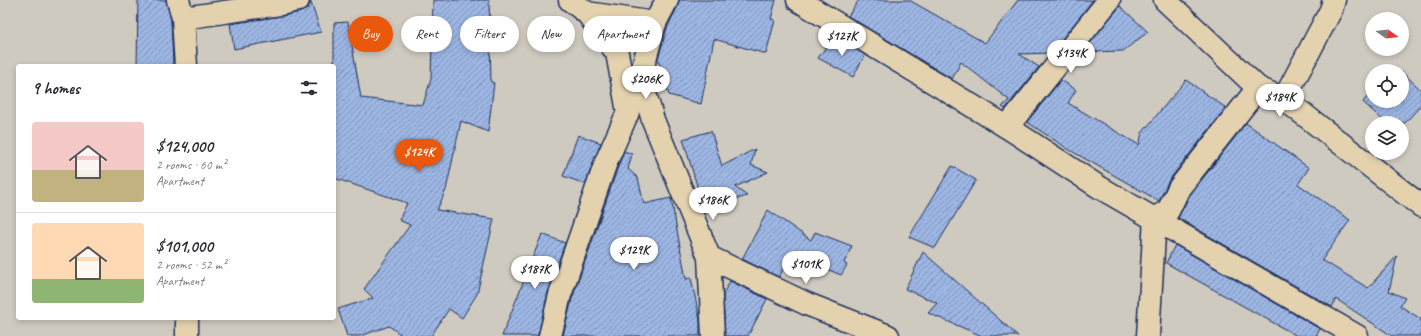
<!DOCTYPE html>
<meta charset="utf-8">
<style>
:root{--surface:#fff;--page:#f7f7f7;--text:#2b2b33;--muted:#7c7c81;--line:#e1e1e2;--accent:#ea580c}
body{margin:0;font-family:Caveat,sans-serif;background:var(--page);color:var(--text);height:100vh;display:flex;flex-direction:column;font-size:15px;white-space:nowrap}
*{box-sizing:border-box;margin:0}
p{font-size:13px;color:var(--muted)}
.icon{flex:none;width:22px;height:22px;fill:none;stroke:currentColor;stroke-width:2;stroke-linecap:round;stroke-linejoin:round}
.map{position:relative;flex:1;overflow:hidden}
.details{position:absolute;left:16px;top:64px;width:320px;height:256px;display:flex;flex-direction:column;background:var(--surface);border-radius:4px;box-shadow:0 2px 6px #0003}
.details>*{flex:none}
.guide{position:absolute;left:348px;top:16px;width:380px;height:36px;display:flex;gap:8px}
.needle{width:26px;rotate:104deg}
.tools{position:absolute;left:1365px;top:12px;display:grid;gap:8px}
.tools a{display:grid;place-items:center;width:44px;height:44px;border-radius:50%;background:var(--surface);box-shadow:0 2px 6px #0003;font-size:20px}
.price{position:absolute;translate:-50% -34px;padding:0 9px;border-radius:14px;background:#fff;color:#222;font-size:13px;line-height:26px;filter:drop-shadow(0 1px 2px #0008)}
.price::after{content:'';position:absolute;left:50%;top:24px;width:12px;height:9px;margin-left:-6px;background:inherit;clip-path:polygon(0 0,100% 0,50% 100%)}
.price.current{background:var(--accent);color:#fff}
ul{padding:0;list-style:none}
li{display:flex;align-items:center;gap:12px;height:100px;padding:0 16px}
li+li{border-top:1px solid var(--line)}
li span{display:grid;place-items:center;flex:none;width:112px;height:80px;border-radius:4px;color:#555}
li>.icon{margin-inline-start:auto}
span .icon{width:48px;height:48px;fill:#fffc;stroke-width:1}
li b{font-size:17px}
h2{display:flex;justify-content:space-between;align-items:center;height:48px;padding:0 16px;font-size:17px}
.tag{padding:0 14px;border-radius:18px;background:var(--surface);box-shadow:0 2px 6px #0003;font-size:14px;line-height:36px}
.tag.current{background:var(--accent);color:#fff}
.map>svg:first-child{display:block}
.building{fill:url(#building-hatch);stroke:#1b2f5e}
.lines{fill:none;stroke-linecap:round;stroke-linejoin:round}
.minor-casing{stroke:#1b2f5e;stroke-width:25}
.minor{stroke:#e4d2af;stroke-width:22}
</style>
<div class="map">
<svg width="1421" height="336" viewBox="0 0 1421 336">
<defs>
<pattern id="building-hatch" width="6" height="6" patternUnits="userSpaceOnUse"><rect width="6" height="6" fill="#9db6e3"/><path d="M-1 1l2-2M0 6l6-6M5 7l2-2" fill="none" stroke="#7f94bb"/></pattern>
</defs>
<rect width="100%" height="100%" fill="#cfcabf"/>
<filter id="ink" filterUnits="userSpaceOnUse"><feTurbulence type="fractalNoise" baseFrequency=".025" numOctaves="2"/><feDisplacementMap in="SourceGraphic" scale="8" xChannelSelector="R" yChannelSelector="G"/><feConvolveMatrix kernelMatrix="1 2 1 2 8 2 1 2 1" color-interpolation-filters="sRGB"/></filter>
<g filter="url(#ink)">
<g class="building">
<polygon points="138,0 166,0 171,20 173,66 137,66"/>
<polygon points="310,0 321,32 234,49 230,24 282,16 301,12 307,9 310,4"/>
<polygon points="433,0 489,0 491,82 494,83 488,132 461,121 446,190 437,210 494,219 477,294 462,318 449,309 431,336 403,336 389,326 360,336 347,336 338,309 373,298 364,289 410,225 399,220 407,203 334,178 334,23 348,22 361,98 423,105 431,79"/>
<polygon points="679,0 776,0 771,19 775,20 766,54 714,39 701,104 669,95 658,59 667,28 678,6"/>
<polygon points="859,0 909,0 985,43 1018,0 1093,0 1051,53 1019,54 1039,67 1005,109 1002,107 1009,100 961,62 952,79 848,16"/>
<polygon points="1120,6 1148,32 1123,51 1083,52"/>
<polygon points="834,36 865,55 853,77 818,58"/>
<polygon points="1402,72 1421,90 1421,105 1405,123 1386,123 1363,102 1372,91 1372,101 1402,101"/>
<polygon points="1061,80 1076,90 1068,103 1139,145 1142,133 1186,80 1226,108 1169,180 1159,201 1068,149 1027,122"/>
<polygon points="1246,123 1309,168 1298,184 1350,220 1322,260 1368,288 1397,256 1389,291 1405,298 1400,306 1421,319 1421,336 1392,336 1336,299 1332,307 1178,218 1190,195"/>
<polygon points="711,131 722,166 755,149 751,165 768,172 735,187 747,196 714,206 703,206 683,139"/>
<polygon points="578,135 601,143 585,184 563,176"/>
<polygon points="624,151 632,154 628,169 638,178 644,204 671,198 686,279 691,278 700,320 700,336 563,336 572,299 618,167"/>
<polygon points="952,166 976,180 935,248 909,237"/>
<polygon points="768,210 811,240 815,232 852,246 844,263 847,265 841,275 791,254 779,277 742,259"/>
<polygon points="542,234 565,243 548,292 538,336 502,336"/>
<polygon points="1175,245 1320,329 1316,336 1297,336 1166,263"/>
<polygon points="923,252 1018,336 982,336 928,313 937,303 905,289"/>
<polygon points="730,281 767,299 748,336 725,336 723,294"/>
</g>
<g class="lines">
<defs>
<g id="minor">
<polyline points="178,0 183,18 186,66"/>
<polyline points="667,0 655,23 640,77 653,120 709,257 713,336"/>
<polyline points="798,0 1007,127 1099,187 1357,336"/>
<polyline points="1165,0 1258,88 1284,99 1421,206"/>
<polyline points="587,13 655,23"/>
<polyline points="183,18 280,4 298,0"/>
<polyline points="1284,99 1331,10 1334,0"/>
<polyline points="1007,127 1109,0"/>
<polyline points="709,257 807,304 888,336"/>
<polyline points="187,336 187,318"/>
<polyline points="550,336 560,295 606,162 628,112 617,53 587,13 570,0"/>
<polyline points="1148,336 1155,218 1168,211 1179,188 1258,88"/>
</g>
</defs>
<use href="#minor" class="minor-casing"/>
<use href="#minor" class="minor"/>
</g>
</g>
</svg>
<div class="tools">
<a><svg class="needle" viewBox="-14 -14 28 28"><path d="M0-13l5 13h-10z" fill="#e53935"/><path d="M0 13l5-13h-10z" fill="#7c7c81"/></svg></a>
<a><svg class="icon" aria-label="locate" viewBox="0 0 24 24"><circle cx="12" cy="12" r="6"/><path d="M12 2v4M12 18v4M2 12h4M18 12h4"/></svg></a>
<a><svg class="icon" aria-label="layers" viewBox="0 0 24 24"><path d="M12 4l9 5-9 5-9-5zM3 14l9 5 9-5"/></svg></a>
</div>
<b class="price" style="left:842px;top:57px">$127K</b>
<b class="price" style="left:1071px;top:74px">$134K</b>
<b class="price" style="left:646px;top:100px">$206K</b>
<b class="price" style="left:1280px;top:118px">$184K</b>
<b class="price current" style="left:419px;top:173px">$124K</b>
<b class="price" style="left:713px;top:221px">$186K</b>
<b class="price" style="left:634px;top:271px">$129K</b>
<b class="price" style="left:806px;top:285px">$101K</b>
<b class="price" style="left:535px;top:290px">$187K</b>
<div class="guide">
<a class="tag current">Buy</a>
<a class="tag">Rent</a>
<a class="tag">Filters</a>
<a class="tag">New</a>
<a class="tag">Apartment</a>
</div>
<section class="details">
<h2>9 homes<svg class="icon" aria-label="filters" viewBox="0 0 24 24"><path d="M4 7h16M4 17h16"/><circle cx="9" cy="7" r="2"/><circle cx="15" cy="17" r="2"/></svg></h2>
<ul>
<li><span style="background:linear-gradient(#f6c9c9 60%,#c2b280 0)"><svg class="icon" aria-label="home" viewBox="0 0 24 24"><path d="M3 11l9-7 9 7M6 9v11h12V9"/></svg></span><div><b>$124,000</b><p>2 rooms · 60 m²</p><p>Apartment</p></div></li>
<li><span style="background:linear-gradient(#ffd9b3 70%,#8fb573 0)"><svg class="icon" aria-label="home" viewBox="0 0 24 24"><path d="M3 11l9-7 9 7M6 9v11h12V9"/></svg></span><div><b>$101,000</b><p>2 rooms · 52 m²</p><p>Apartment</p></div></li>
</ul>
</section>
</div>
